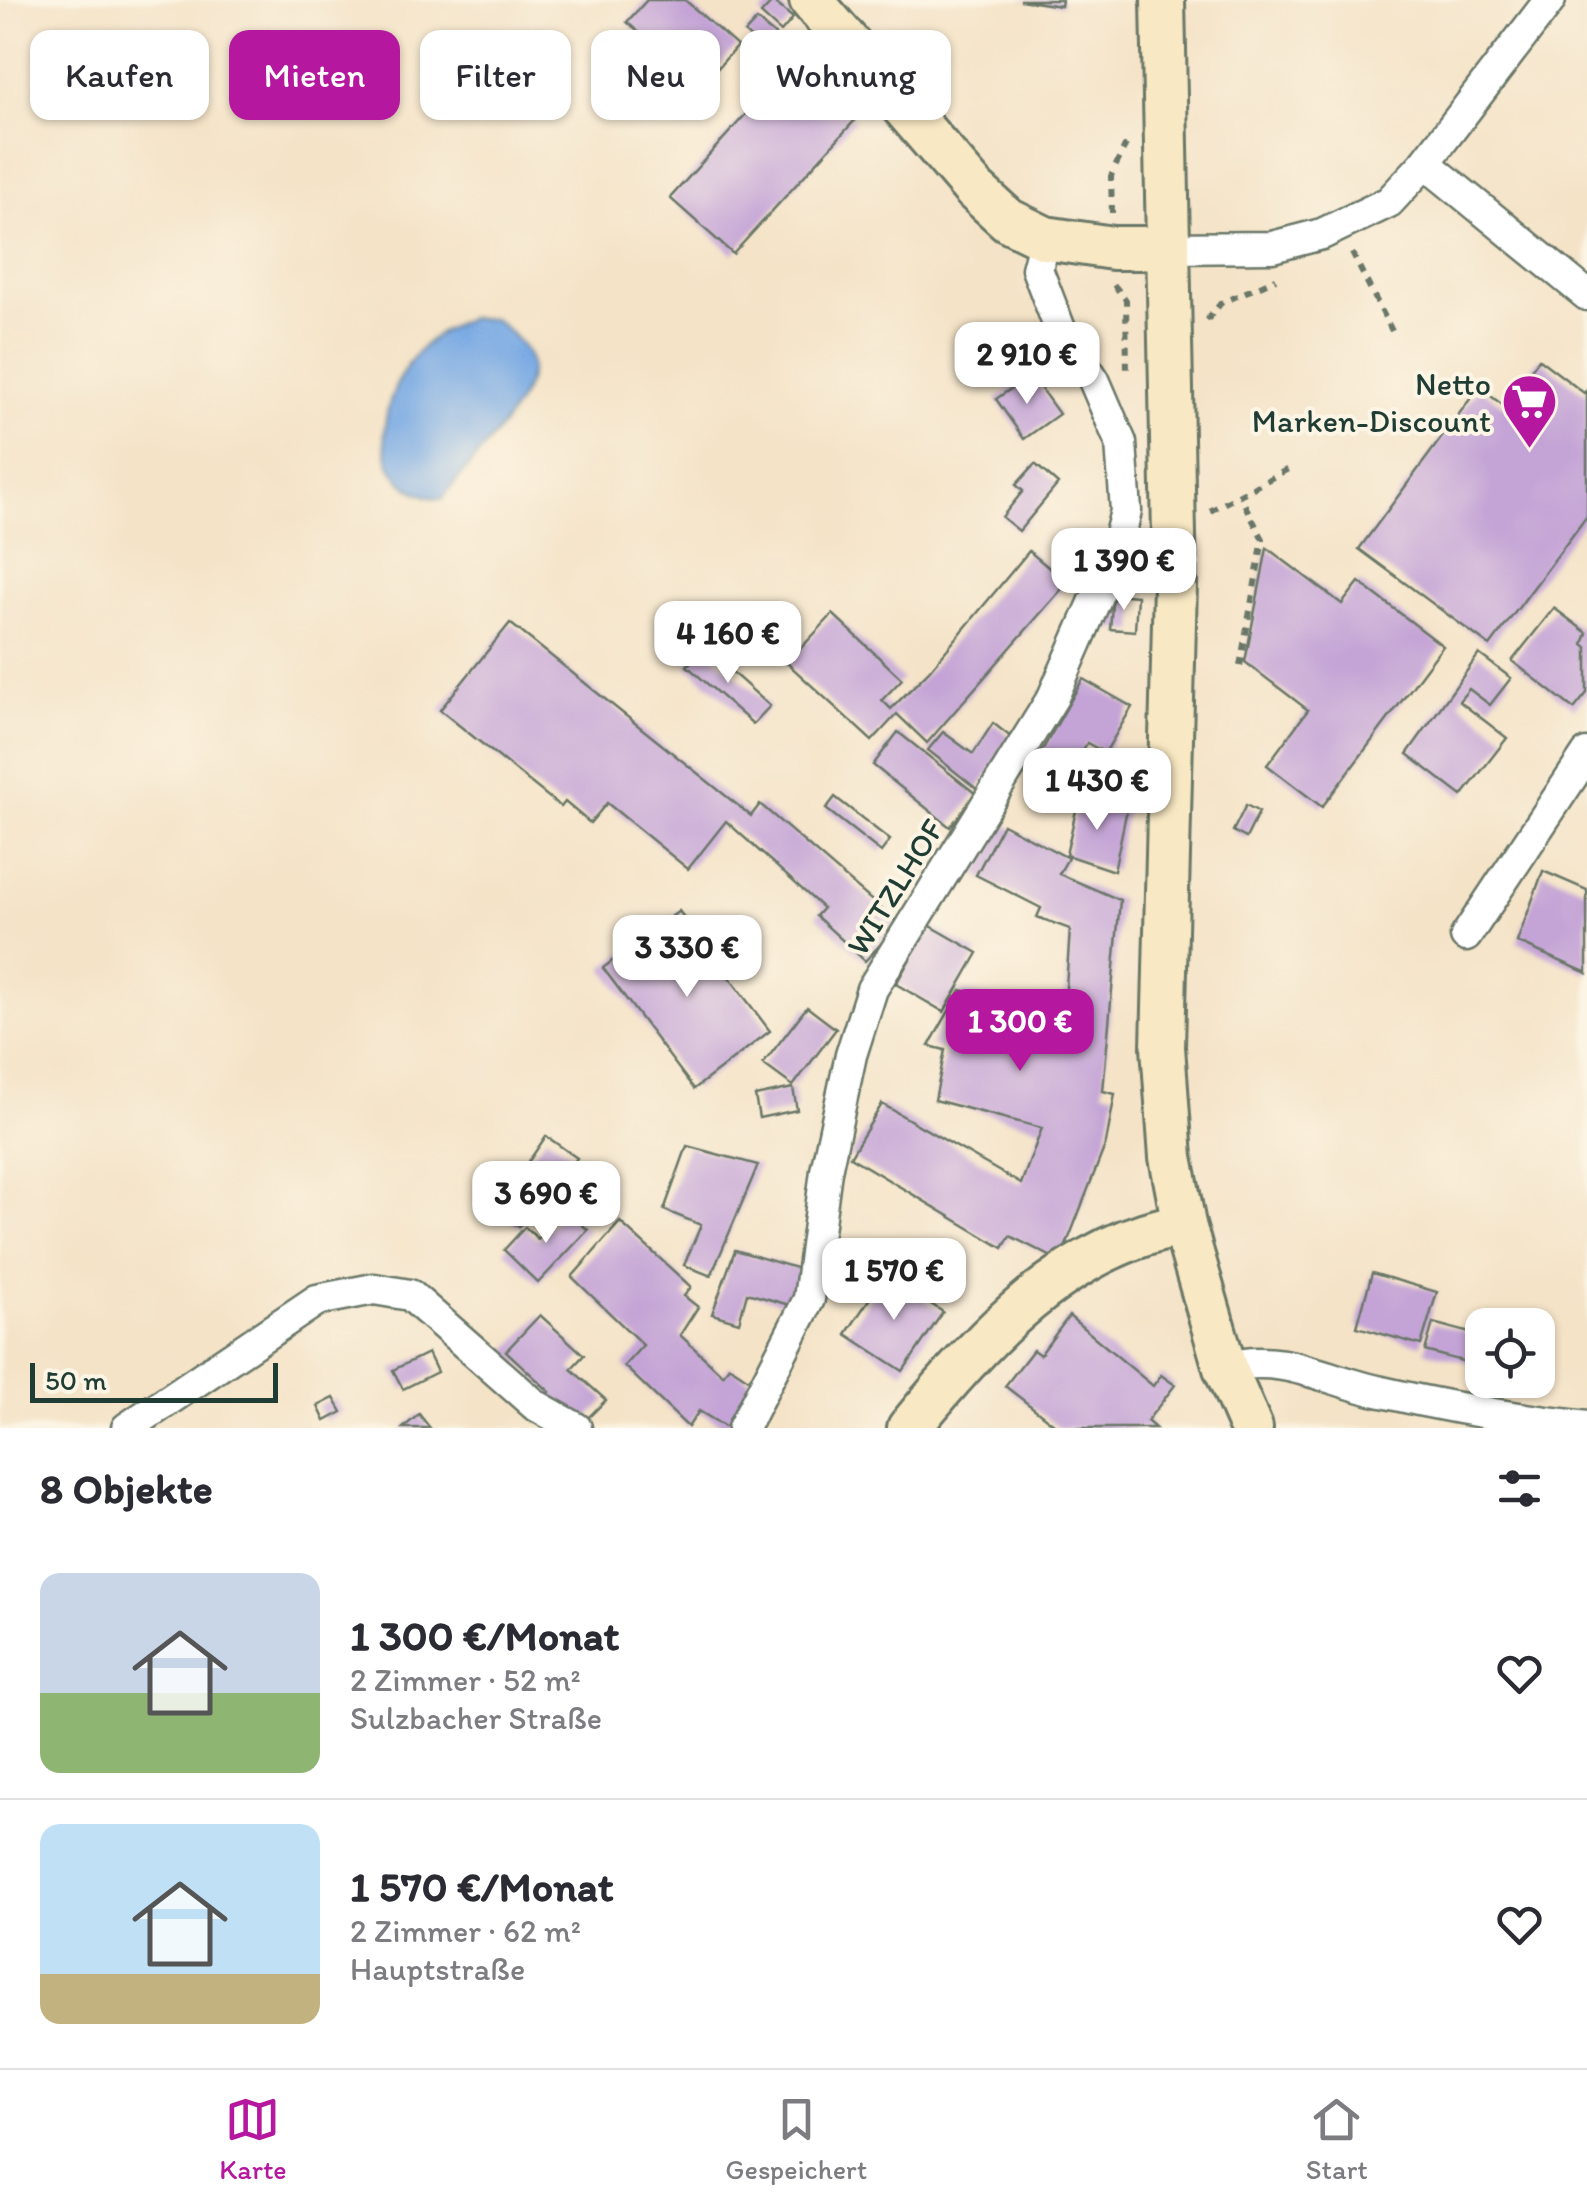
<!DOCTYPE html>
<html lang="de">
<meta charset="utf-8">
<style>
:root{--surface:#fff;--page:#f7f7f7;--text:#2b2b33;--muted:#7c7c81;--line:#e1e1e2;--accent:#b5179e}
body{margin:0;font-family:Itim,sans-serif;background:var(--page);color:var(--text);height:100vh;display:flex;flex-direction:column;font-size:38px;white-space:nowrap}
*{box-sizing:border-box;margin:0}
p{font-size:32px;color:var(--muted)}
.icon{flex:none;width:55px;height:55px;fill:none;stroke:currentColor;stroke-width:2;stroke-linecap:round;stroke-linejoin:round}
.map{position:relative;height:1428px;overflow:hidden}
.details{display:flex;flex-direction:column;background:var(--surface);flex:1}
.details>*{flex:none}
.hud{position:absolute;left:30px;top:30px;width:1000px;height:90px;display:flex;gap:20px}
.fabs{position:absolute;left:1465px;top:1308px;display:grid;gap:20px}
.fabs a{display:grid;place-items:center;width:90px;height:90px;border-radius:20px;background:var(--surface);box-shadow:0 2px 8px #0004;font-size:50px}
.scale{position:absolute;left:30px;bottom:25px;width:248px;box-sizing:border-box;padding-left:10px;border:5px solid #1f3d34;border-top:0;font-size:28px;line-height:35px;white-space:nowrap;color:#1f3d34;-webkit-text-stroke:8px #fcf5e5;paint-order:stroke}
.price{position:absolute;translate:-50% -85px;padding:0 22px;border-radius:20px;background:#fff;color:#222;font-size:32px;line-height:65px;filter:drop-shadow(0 2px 5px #0008)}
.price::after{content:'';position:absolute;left:50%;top:60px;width:30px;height:22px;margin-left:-15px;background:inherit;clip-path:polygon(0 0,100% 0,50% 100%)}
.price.on{background:var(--accent);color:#fff}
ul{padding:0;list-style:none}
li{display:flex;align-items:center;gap:30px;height:250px;padding:0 40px}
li+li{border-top:2px solid var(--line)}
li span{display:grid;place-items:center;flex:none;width:280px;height:200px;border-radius:20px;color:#555}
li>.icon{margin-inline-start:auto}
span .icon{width:120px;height:120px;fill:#fffc;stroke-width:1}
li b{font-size:42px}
h2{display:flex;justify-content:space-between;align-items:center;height:120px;padding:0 40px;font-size:42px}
.chip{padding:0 35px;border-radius:20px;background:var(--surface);box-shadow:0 2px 8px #0004;font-size:35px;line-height:90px}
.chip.on{background:var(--accent);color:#fff}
.tab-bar{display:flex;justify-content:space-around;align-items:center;height:140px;border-top:2px solid var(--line);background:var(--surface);font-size:28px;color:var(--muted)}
.tab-bar a{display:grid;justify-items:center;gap:5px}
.tab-bar .on{color:var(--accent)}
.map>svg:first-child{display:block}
.water{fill:#78a9e3;stroke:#4c738c;stroke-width:2.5}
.building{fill:#c4a4d6}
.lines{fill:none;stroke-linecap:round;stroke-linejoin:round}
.street-casing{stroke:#6a7767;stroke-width:35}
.secondary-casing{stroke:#6a7767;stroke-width:48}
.path{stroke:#6a7767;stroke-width:6;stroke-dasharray:8 8;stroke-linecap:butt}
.street{stroke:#fff;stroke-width:30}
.secondary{stroke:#f8e8c3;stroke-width:42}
.labels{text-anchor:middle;stroke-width:8;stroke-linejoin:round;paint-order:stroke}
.poi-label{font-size:32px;fill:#1f3d34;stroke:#fcf5e5;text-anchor:end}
.street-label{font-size:32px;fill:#1f3d34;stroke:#fcf5e5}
</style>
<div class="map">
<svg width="1587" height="1428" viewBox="0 0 1587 1428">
<rect width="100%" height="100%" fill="#fcf5e5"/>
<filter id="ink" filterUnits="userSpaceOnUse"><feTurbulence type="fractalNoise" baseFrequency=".01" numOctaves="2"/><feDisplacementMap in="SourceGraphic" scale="20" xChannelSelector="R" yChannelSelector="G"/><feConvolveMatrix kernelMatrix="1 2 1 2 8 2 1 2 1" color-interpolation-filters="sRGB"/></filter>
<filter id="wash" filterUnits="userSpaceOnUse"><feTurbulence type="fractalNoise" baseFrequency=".0048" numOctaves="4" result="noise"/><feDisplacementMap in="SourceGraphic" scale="40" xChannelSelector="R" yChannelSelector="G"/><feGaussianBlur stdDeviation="2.25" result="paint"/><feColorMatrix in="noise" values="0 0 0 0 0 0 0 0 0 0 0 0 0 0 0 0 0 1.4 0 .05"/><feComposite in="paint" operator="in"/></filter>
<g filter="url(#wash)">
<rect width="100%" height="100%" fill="#f4e3c7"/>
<path class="water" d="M471,318L494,319C507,330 525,343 530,361C538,398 464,467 442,499C359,489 378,389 424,346C438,332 452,325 471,318Z"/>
<g id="blocks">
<g class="building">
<polygon points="647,0 685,0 737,46 700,88 627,22"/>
<polygon points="1020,0 1062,0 1061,6"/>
<polygon points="773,1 793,18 781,32 761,14"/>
<polygon points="757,20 777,37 765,51 745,33"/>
<polygon points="792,63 855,120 733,254 670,198"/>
<polygon points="1539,359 1584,393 1587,390 1587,516 1490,646 1359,549 1479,387 1504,406"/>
<polygon points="1031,375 1059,414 1024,439 996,399"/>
<polygon points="1035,464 1058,484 1019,531 1002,517 1023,491 1016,485"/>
<polygon points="1267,548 1342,604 1359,582 1443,646 1322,807 1267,765 1308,710 1245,662"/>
<polygon points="1029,551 1067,583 927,743 897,714 872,741 787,663 833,614 902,679 882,700 891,709 929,671"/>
<polygon points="1113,594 1137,596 1135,631 1110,629"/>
<polygon points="1554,608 1587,633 1583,644 1587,647 1587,693 1574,709 1512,661"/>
<polygon points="510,623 751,816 760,804 899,924 865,961 816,916 823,908 726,821 688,869 607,803 590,823 565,802 561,807 440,710"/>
<polygon points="704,647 770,706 753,724 687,666"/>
<polygon points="1479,654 1511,678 1490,705 1469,689 1459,701 1507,738 1462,796 1407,754"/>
<polygon points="1083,679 1132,707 1105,753 1087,743 1070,773 1039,756"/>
<polygon points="993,723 1012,738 978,790 928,750 943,732 973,754"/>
<polygon points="898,732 976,794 950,827 873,765"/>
<polygon points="835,797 890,840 881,852 826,809"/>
<polygon points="1079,797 1127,809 1114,871 1066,855"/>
<polygon points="1246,805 1259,812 1246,838 1233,831"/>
<polygon points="1003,824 1068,858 1059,874 1120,900 1103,1091 1115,1094 1106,1143 1060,1261 1010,1236 1003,1248 850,1157 882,1104 1021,1184 1042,1128 935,1100 945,1050 929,1046 961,990 1064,1016 1070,929 1037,917 1041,908 976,875"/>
<polygon points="1543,871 1587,890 1587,973 1517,942"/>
<polygon points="679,911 770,1031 694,1089 603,968"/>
<polygon points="929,925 978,953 944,1012 896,984"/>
<polygon points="807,1007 836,1029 793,1086 763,1064"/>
<polygon points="793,1088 797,1110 759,1118 755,1096"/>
<polygon points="546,1136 577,1158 548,1199 541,1194 519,1227 495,1211"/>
<polygon points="687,1146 758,1165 711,1276 684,1265 701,1225 664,1210"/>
<polygon points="566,1210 588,1230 538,1283 504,1250 525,1227 538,1239"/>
<polygon points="620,1222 691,1287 684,1296 698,1307 680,1335 723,1375 729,1366 756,1384 727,1428 699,1411 688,1427 624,1366 643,1345 572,1277"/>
<polygon points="735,1250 803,1270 793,1306 747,1293 739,1322 712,1314"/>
<polygon points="1372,1273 1437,1292 1421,1345 1357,1327"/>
<polygon points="886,1274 943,1312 903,1371 846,1334"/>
<polygon points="540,1315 584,1355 571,1369 606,1400 586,1420 545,1397 550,1392 506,1351"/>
<polygon points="1069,1316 1153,1386 1161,1375 1175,1385 1147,1421 1155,1428 1059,1428 1005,1386 1033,1350 1040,1355"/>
<polygon points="1433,1323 1481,1336 1473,1364 1425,1351"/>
<polygon points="428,1353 437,1372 403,1389 393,1370"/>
<polygon points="334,1398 342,1412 325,1421 318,1406"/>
<polygon points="419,1414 430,1428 403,1428"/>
</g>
</g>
</g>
<g filter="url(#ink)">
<use href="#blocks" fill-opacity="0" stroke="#6a7767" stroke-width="2.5"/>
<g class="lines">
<defs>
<g id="street">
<polyline points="1425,163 1587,295"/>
<polyline points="1165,248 1272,247 1322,234 1389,202 1425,163 1550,0"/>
<polyline points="1466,936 1587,754"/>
<path d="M1225,1368C1280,1351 1328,1381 1382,1392C1450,1408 1518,1419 1587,1427"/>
<polyline points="127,1428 317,1300 374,1289 410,1295 535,1405 576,1428"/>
<polyline points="743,1428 809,1299 826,1171 851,1055 872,989 1053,697 1115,555 1126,511 1121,443 1094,380 1060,329 1037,269 1045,238"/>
</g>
<g id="secondary">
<polyline points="811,0 975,190 1008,220 1045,238 1113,248 1165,248"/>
<polyline points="1163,0 1175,584 1163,1047 1171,1157 1184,1225 1225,1368 1251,1428"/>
<path d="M909,1428C979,1341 1068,1243 1184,1225"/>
</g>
</defs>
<use href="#street" class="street-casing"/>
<use href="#secondary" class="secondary-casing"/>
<g class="path">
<polyline points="1112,213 1111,176 1128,140"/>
<polyline points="1352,253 1392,331"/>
<polyline points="1114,285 1126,300 1127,373"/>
<polyline points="1207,320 1221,303 1276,279"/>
<polyline points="1210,511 1288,469"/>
<polyline points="1240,666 1263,539 1241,498"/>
</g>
<use href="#street" class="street"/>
<use href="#secondary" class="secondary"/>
</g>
</g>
<defs>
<symbol id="supermarket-pin" viewBox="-11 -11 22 30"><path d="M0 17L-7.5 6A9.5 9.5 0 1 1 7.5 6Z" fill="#b5179e" stroke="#fcf5e5"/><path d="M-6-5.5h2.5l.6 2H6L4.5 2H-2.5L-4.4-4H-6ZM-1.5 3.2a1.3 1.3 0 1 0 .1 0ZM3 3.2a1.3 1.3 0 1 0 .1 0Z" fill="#fff"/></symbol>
</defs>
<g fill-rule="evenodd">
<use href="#supermarket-pin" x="1498" y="370" width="63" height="86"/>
</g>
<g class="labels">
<g class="poi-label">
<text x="1491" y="395">Netto<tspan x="1491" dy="37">Marken-Discount</tspan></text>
</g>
<g class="street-label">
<text transform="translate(895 887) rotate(-58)" y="11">WITZLHOF</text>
</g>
</g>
</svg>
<div class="fabs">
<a><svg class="icon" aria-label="locate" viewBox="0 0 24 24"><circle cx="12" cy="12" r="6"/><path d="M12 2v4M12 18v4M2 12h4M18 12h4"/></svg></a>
</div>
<div class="scale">50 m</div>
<b class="price" style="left:1027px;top:407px">2 910 €</b>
<b class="price" style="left:1124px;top:613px">1 390 €</b>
<b class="price" style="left:728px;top:686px">4 160 €</b>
<b class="price" style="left:1097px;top:833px">1 430 €</b>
<b class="price" style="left:687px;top:1000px">3 330 €</b>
<b class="price on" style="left:1020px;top:1074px">1 300 €</b>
<b class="price" style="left:546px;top:1246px">3 690 €</b>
<b class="price" style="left:894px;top:1323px">1 570 €</b>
<div class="hud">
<a class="chip">Kaufen</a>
<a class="chip on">Mieten</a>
<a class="chip">Filter</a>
<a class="chip">Neu</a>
<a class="chip">Wohnung</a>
</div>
</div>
<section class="details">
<h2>8 Objekte<svg class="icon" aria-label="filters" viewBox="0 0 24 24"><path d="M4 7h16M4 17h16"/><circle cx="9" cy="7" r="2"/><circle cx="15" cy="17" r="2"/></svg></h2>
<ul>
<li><span style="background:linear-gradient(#c9d6e8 60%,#8fb573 0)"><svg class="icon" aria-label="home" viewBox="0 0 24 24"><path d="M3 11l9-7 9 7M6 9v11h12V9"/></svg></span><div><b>1 300 €/Monat</b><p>2 Zimmer · 52 m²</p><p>Sulzbacher Straße</p></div><svg class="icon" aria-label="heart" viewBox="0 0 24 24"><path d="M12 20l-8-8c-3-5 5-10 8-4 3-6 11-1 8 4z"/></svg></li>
<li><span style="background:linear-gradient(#bfe0f5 75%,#c2b280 0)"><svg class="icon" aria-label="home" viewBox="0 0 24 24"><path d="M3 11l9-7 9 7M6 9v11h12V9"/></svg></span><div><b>1 570 €/Monat</b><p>2 Zimmer · 62 m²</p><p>Hauptstraße</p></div><svg class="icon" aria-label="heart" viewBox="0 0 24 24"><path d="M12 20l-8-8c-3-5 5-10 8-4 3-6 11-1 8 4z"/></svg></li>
</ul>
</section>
<nav class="tab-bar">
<a class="on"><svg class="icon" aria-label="map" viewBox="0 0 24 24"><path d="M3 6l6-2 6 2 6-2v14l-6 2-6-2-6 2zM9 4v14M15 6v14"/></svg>Karte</a>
<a><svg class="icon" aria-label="saved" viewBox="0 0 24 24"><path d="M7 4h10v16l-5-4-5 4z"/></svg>Gespeichert</a>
<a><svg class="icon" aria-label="home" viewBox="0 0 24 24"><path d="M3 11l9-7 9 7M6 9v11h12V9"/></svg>Start</a>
</nav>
